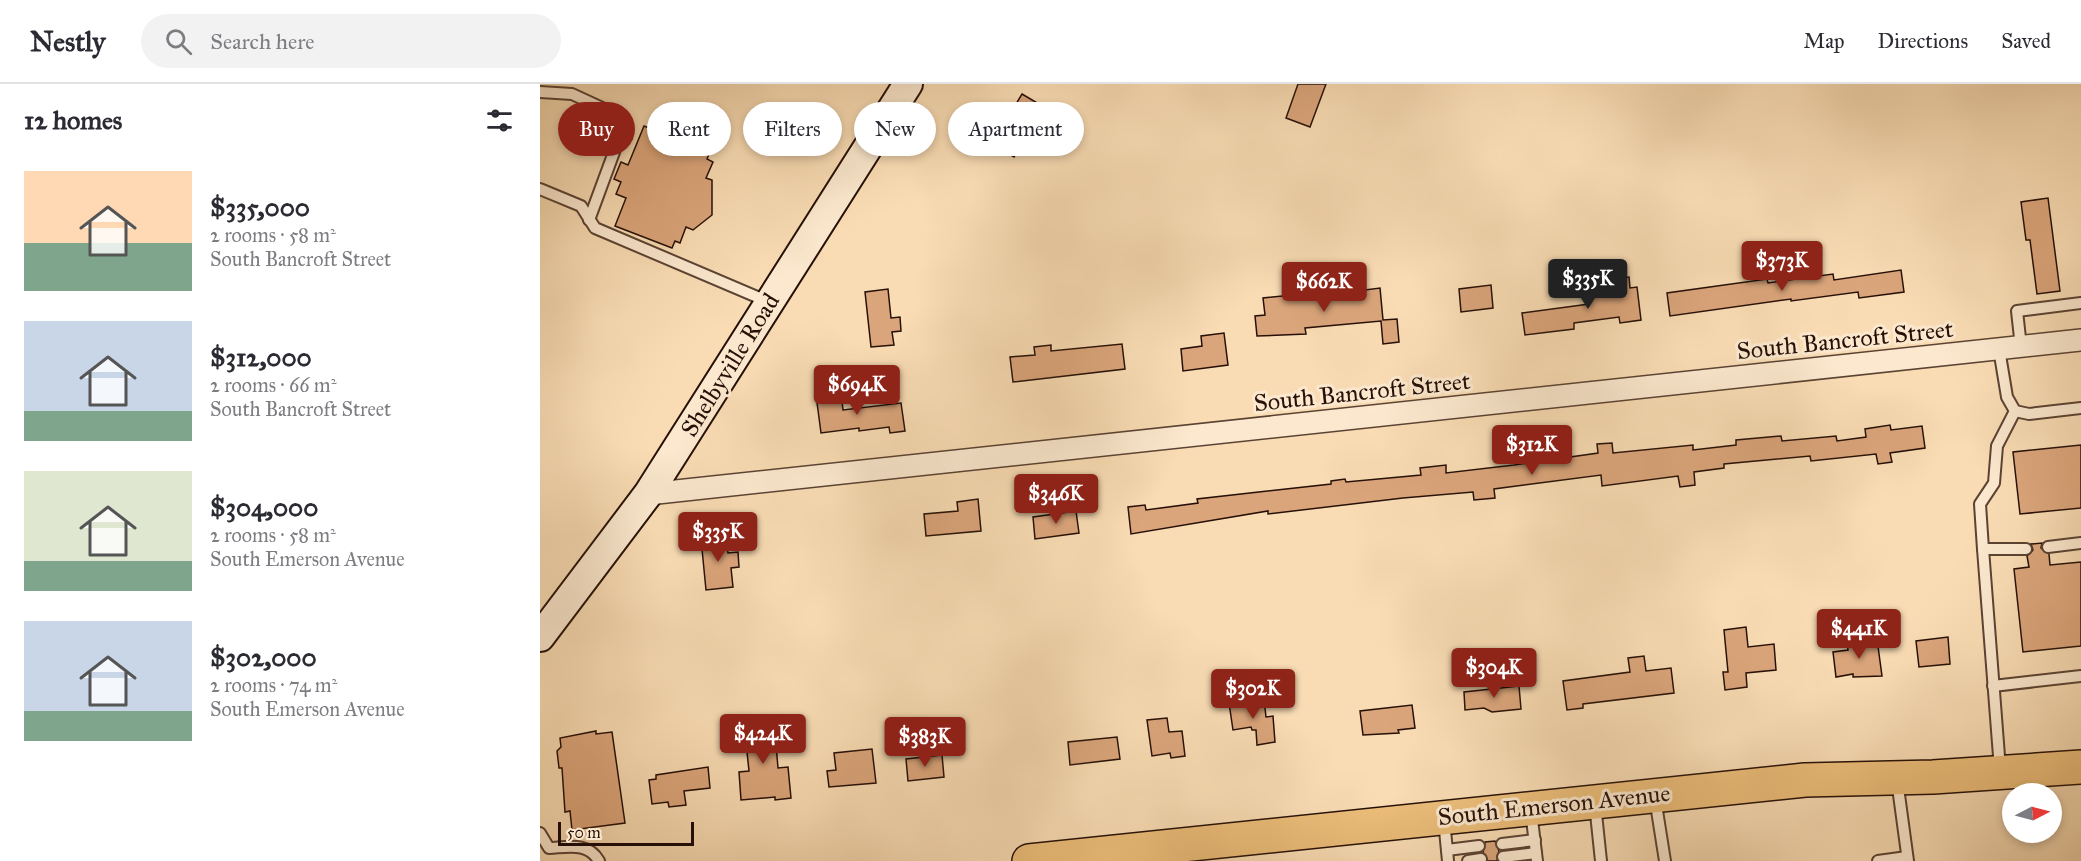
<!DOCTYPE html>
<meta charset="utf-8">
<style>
:root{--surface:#fff;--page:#f2f2f3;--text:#2b2b33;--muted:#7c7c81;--line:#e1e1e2;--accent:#8f2418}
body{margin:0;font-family:"IM FELL Great Primer",serif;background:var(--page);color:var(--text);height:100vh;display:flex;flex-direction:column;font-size:22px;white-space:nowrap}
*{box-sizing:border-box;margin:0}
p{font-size:20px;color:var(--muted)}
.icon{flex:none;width:33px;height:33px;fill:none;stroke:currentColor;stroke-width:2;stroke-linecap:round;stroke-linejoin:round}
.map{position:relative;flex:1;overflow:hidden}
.sheet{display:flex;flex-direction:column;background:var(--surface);width:540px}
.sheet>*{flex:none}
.hud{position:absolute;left:18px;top:18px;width:570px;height:54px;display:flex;gap:12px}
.needle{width:39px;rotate:84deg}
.buttons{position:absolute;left:1462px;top:699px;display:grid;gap:12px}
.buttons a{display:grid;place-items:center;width:60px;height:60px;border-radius:50%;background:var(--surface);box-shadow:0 3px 9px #0003;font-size:30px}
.scale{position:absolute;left:18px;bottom:15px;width:136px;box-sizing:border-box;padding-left:6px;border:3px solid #261008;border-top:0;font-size:16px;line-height:21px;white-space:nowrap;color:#261008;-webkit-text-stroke:4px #fbe8ce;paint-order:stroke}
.price{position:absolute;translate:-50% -51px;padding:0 14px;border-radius:6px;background:var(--accent);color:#fff;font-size:20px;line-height:39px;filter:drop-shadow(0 2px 3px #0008)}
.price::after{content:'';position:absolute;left:50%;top:36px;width:18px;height:14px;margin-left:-9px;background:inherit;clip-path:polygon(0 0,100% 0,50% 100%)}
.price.current{background:#222;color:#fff}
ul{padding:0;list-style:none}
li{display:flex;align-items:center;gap:18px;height:150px;padding:0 24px}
li span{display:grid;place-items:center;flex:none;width:168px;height:120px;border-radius:0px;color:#555}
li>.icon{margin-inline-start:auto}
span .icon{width:72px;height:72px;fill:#fffc;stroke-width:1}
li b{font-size:26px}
h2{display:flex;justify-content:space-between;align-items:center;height:72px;padding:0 24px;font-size:26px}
.tag{padding:0 21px;border-radius:27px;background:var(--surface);box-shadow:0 3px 9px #0003;font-size:21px;line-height:54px}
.tag.current{background:var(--accent);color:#fff}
header{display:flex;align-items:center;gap:36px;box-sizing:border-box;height:84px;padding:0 30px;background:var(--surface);border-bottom:2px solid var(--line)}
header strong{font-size:28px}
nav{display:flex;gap:33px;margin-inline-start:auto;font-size:21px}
.search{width:420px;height:54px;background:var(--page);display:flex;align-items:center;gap:15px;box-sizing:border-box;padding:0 21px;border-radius:33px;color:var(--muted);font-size:22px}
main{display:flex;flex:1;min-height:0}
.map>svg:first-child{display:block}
.building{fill:#dba57b;stroke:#261008;stroke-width:1.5}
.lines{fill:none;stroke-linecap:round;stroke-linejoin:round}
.service-casing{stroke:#5b4333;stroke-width:14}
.minor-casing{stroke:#5b4333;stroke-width:24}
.secondary-casing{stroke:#261008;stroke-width:32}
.primary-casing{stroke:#261008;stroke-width:36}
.service{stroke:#fbe8ce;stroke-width:10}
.minor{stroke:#fbe8ce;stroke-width:21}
.secondary{stroke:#fbe8ce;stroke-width:28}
.primary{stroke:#ecbe7a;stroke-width:33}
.labels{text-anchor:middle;stroke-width:6;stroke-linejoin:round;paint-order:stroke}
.street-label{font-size:24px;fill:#261008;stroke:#fbe8ce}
</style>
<header>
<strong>Nestly</strong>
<div class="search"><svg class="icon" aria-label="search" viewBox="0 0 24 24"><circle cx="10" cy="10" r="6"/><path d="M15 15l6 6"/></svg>Search here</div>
<nav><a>Map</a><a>Directions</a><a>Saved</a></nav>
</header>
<main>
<section class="sheet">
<h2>12 homes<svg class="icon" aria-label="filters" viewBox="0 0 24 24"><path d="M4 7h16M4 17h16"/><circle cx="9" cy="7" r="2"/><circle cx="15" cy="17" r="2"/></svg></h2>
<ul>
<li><span style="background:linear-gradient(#ffd9b3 60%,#7fa58c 0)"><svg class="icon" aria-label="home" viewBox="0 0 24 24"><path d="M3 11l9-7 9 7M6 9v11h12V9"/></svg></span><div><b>$335,000</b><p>2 rooms · 58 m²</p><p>South Bancroft Street</p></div></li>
<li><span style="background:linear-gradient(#c9d6e8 75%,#7fa58c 0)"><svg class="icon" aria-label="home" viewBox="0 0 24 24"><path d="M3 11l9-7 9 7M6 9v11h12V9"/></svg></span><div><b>$312,000</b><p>2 rooms · 66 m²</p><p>South Bancroft Street</p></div></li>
<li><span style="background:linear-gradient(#dfe7d0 75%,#7fa58c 0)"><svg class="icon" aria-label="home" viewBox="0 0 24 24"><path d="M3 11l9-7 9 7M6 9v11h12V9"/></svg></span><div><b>$304,000</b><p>2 rooms · 58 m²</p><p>South Emerson Avenue</p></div></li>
<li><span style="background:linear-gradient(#c9d6e8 75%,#7fa58c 0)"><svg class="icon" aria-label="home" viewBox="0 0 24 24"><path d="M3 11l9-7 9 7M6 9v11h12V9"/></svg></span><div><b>$302,000</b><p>2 rooms · 74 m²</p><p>South Emerson Avenue</p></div></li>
</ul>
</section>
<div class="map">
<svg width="1541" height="777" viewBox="0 0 1541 777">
<rect width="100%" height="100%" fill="#f9dcb4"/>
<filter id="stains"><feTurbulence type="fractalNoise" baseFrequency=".00333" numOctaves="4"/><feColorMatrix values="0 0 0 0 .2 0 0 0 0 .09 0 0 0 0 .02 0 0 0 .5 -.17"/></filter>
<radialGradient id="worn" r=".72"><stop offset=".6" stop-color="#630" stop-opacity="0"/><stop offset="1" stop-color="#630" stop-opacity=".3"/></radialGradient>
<g class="building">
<polygon points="758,0 786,0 770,43 746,34"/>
<polygon points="482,10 504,23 500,30 505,34 495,50 490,46 474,73 452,60"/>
<polygon points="104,42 170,68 167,75 173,78 166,94 172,96 172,131 153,146 146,143 140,159 135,157 132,164 75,142 86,114 76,110 81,98 74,95 81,78 88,81"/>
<polygon points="1508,114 1520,207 1497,210 1490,156 1486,156 1481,118"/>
<polygon points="1361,186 1364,208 1319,214 1318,208 1251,217 1251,215 1130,232 1127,209 1227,195 1228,199 1293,190 1294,196"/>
<polygon points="1089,193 1090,204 1097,203 1101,236 1080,239 1079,233 1034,239 1034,245 985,251 982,229 1049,220 1048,209 1068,206 1068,203 1071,202 1071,195"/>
<polygon points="951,201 953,224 921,228 919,205"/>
<polygon points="840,204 843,236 857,235 859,258 843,260 841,237 765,244 766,250 717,252 715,232 725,231 723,214 762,210 762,214"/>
<polygon points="348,205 351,234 360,233 361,247 352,248 354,261 331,263 325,208"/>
<polygon points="684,249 688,281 643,287 641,265 662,262 661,252"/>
<polygon points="582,260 585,285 473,298 470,273 495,271 494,263 511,261 511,267"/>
<polygon points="301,308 303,326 361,319 365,347 350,349 349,343 319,347 319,344 281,349 276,311"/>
<polygon points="1350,341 1351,346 1382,342 1385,364 1350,369 1352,378 1338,380 1336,370 1271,377 1270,372 1184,380 1184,384 1154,388 1155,401 1140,403 1138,392 1062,402 1061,391 954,405 955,414 934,416 933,408 863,414 728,430 728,427 591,450 588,423 605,421 606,426 658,419 657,415 791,400 791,397 805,395 806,398 881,391 880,384 906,381 906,389 974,381 1058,369 1057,360 1072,359 1073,369 1153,361 1153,366 1196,361 1196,356 1241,352 1242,357 1296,352 1297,357 1326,353 1325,345"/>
<polygon points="1541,361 1541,424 1480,430 1473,368"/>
<polygon points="438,415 441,447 386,452 384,430 418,427 417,418"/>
<polygon points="536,427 539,449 495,455 493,433"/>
<polygon points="186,452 188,469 198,468 199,483 191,484 193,503 166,506 161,455"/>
<polygon points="1502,459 1501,464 1509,470 1510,481 1541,478 1541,562 1483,568 1474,485 1489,483 1487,472 1493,466 1491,460"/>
<polygon points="1206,543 1208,563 1234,560 1236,586 1206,589 1207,603 1185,606 1183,588 1188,588 1184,546"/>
<polygon points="1408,553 1410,580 1379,583 1376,557"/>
<polygon points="1337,555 1342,592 1313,593 1313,590 1296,593 1293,568 1308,566 1307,559"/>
<polygon points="1104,572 1106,587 1131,584 1134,609 1043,620 1043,624 1027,626 1023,597 1090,588 1088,574"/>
<polygon points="979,602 981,625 952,628 944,624 925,626 924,608"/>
<polygon points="724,615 726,633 733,632 735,658 717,661 716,646 712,646 711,643 693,646 689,619"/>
<polygon points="872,621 875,644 858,646 859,649 823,651 820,627"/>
<polygon points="627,634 629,648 642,647 645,672 631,674 630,669 612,672 607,636"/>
<polygon points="234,637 238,684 248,683 251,714 235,716 235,713 201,716 199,688 209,687 204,640"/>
<polygon points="56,647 56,650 72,648 85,739 32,746 30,727 25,728 22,684 19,684 17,667 21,663 20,654"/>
<polygon points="577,653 580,675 530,681 528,658"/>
<polygon points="332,665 336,699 289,703 287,687 296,686 294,669"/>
<polygon points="402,671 404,693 368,697 366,675"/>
<polygon points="168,683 170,704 144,707 146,721 129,723 128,718 112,720 109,696 116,695 116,691"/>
<polygon points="955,757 959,767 957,777 948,777 943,768 945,758"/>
</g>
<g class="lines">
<defs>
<g id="service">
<polyline points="0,8 32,10 84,34 84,41 49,136"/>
<polyline points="0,105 41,122 55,144 229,218"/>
<polyline points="1481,263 1477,227 1541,219"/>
<polyline points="1459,265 1467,313 1475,327 1489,330 1541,324"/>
<polyline points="1508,463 1541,459"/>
<polyline points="1443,465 1440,420 1454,399 1457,362 1475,327"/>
<polyline points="1453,602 1541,592"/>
<polyline points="1460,685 1443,465 1486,465"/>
<polyline points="1357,696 1368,777"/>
<polyline points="1115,714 1125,777"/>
<polyline points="1055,720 1061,777"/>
<polyline points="991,727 997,777"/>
<polyline points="904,736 908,777"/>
<path d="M0,749L9,764C29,763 48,758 59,777"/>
<polyline points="962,760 995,756"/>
<polyline points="907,766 939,762"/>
<polyline points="963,773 996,769"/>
<polyline points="928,777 941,775"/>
<polyline points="1338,777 1367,773"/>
</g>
<polyline id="minor" points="108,410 1541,256"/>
<polyline id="secondary" points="0,553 108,410 368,0"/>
<polyline id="primary" points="489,777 1265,696 1393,693 1541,683"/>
</defs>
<use href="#service" class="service-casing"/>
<use href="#minor" class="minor-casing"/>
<use href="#secondary" class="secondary-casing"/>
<use href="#primary" class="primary-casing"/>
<use href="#service" class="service"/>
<use href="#minor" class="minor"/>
<use href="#secondary" class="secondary"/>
<use href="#primary" class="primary"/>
</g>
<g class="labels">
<g class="street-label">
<text transform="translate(1305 256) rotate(-6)" y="8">South Bancroft Street</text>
<text transform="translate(190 281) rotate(-58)" y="8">Shelbyville Road</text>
<text transform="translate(822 308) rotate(-6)" y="8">South Bancroft Street</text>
<text transform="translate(1014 721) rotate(-6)" y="8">South Emerson Avenue</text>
</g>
</g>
<rect width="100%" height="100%" filter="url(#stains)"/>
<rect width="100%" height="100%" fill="url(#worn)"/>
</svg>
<div class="buttons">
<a><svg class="needle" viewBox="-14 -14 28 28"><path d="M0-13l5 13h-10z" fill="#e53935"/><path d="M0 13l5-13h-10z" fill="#7c7c81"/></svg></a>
</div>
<div class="scale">50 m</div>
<b class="price" style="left:1242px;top:208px">$373K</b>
<b class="price current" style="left:1048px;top:226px">$335K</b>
<b class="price" style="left:784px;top:229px">$662K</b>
<b class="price" style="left:317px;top:332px">$694K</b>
<b class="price" style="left:992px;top:392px">$312K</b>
<b class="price" style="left:516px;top:441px">$346K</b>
<b class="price" style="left:178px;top:479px">$335K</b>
<b class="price" style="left:1319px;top:576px">$441K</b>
<b class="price" style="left:954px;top:615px">$304K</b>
<b class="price" style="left:713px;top:636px">$302K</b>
<b class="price" style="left:223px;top:681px">$424K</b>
<b class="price" style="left:385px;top:684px">$383K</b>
<div class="hud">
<a class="tag current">Buy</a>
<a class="tag">Rent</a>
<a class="tag">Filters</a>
<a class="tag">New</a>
<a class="tag">Apartment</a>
</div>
</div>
</main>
